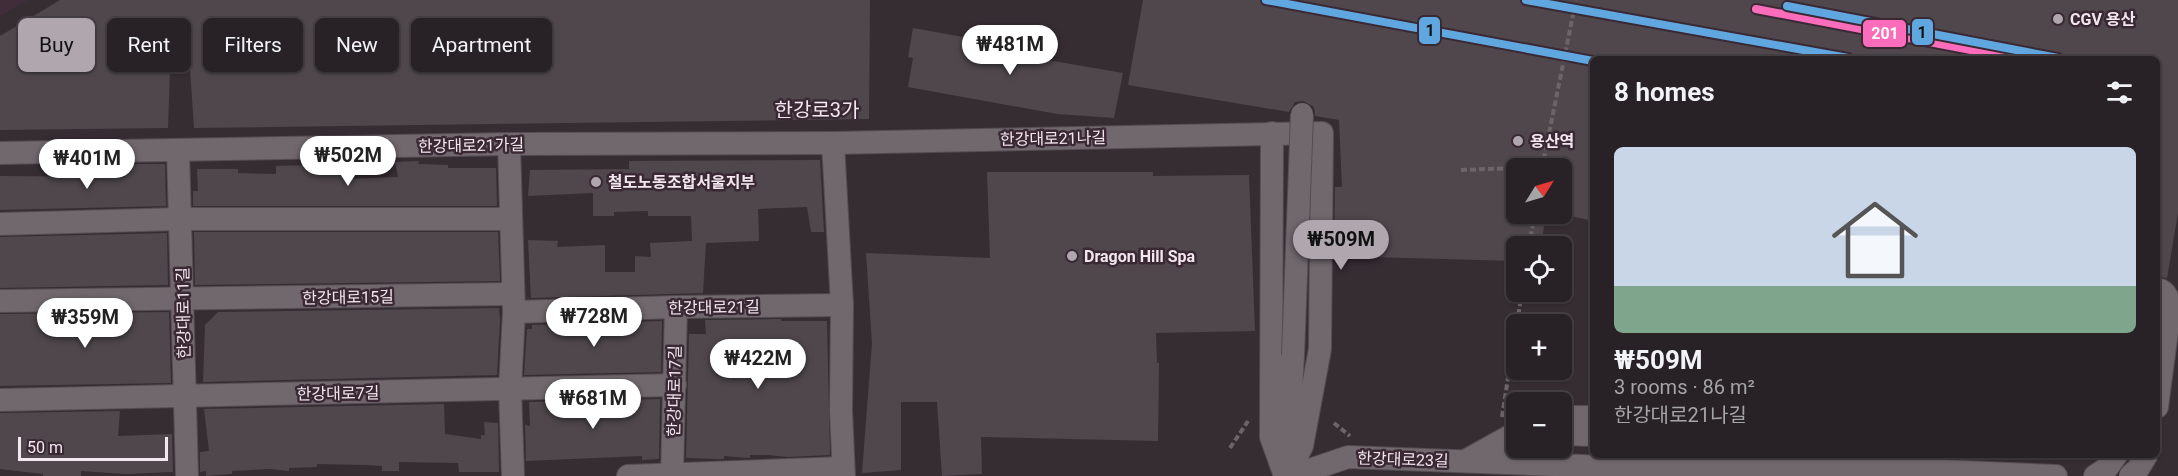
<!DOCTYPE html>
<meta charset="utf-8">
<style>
:root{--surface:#282226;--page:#342f32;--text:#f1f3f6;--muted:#a5a4a7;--line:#443f43;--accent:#b0a6ad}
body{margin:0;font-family:Roboto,"Noto Sans KR",sans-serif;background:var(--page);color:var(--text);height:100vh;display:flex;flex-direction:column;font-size:22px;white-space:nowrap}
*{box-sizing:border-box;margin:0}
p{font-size:20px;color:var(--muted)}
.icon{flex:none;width:33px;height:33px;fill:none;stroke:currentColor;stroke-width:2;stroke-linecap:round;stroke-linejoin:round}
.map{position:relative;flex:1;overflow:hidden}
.sheet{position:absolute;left:1590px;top:56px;width:570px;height:402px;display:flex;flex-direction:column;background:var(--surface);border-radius:9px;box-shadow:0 2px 4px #0004,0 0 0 2px var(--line)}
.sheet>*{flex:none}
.banner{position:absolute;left:18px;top:18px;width:570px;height:54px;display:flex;gap:12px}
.needle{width:39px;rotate:53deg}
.fabs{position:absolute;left:1506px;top:158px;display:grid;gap:12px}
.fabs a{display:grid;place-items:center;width:66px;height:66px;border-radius:9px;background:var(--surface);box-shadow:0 2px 4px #0004,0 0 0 2px var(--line);font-size:30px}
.scale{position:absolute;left:18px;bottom:15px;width:150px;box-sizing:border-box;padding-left:6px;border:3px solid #f2e7ee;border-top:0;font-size:16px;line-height:21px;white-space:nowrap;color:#f2e7ee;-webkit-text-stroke:4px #3a2934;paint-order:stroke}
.price{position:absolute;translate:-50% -51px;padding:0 14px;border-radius:21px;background:#fff;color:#222;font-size:20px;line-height:39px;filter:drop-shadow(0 2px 3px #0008)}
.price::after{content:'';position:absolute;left:50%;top:36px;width:18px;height:14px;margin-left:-9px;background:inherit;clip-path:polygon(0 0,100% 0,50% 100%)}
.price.active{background:var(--accent);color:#111}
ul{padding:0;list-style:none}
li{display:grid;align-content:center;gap:12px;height:318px;padding:0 24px}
li span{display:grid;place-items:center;height:186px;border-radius:9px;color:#555}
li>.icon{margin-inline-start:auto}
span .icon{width:108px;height:108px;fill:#fffc;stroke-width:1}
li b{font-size:26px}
h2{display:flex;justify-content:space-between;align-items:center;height:72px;padding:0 24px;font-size:26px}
.pill{padding:0 21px;border-radius:9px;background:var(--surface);box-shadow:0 2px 4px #0004,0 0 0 2px var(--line);font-size:21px;line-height:54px}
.pill.active{background:var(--accent);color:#111}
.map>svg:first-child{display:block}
.built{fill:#412d3a}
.building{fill:#4f474c}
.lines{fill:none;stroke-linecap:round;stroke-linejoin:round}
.minor-casing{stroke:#544c51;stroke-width:24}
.path{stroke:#6c6469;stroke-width:4;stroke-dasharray:6 3;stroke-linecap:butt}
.minor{stroke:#70686d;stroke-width:22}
.minor-bridge-casing{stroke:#544c51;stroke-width:24;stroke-linecap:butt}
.minor-bridge{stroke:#70686d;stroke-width:22}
.rail-1-casing{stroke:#3a2934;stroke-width:12}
.rail-1{stroke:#fb6dba;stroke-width:8}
.metro-1-casing{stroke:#3a2934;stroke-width:12}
.metro-1{stroke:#60a7e0;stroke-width:8}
.poi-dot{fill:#b0a6ad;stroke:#3a2934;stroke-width:2}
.labels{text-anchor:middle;stroke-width:5;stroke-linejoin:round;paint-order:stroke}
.poi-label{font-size:16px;font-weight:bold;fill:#f2e7ee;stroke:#3a2934;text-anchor:start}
.street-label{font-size:16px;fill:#f2e7ee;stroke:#3a2934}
.quarter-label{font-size:20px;fill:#f2e7ee;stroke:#3a2934}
.line-badge{stroke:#3a2934;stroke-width:2}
.badge-label{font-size:16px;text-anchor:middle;font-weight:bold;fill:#fff}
.pale-badge-label{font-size:16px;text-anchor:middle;font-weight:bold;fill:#111}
</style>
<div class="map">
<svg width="2178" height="476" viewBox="0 0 2178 476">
<rect width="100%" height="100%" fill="#362d33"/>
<polygon class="built" points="0,0 28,0 0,16"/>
<g class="building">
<polygon points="60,0 870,0 869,119 194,128 190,69 170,70 168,128 0,130 0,36"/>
<polygon points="1143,0 2178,0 2178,213 2167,278 2157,276 2157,58 1593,58 1593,221 1562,214 1562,168 1516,168 1516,213 1546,213 1541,246 1516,246 1516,261 1334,256 1335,187 1342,187 1339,120 1315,116 1314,107 1303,101 1295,102 1289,112 1128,85"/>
<polygon points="913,28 1037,50 1036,58 1123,73 1114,118 1057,114 908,87 913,58 908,57"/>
<polygon points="820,160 824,232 811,232 807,207 758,209 759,241 706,243 703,293 531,298 528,240 558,241 557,247 605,245 605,272 635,272 635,256 651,257 650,243 692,241 691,216 648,216 648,211 614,212 614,216 593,216 593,193 528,196 530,170 629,169 629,161"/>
<polygon points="418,161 419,164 448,165 448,168 496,168 497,206 193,206 193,191 198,191 197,169 238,169 238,173 276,174 276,166 346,164 346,179 398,177 395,162"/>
<polygon points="124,164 165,164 166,206 0,210 0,176 125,177"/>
<polygon points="987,172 1153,172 1153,176 1249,175 1255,331 1156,333 1157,363 1159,363 1158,441 981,437 982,474 942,476 937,402 901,402 901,470 862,473 872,343 866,253 990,258"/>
<polygon points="194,232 498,232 500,281 195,285"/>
<polygon points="167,233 168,285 0,288 0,237"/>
<polygon points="499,308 500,320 497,375 203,382 205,325 218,312"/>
<polygon points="169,312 171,383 0,386 0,314"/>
<polygon points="781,319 781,321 827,321 830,455 788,457 768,455 750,455 750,458 747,458 724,456 724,459 717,459 686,458 689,334 706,334 705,320"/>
<polygon points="662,321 661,372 524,375 527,329 532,329 532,325"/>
<polygon points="660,399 659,459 642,460 642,456 526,461 525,425 530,426 529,402"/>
<polygon points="444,404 445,434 481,439 481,435 485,435 484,422 498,423 499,472 459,472 458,463 399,462 399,471 382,471 382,466 367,465 317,464 317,467 289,468 289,471 270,469 232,471 232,474 206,476 206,471 200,472 200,452 209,451 204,409"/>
<polygon points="120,411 118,436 172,434 173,472 126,474 81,471 81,476 43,476 43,474 0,469 0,413"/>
</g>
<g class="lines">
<defs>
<g id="minor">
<polyline points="1272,133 1271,437 1285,476"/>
<polyline points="833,143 842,305 841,411 844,476"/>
<polyline points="509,144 514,312 510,389 513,476"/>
<polyline points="178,150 187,476"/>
<polyline points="0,153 509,144 833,143 1322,133 1320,349 1302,446 1287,476"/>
<polyline points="0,224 180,219 511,219"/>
<path d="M2157,289C2167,291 2169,300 2170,309L2157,407"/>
<polyline points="0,301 513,294"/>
<polyline points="514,312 676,307 842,305"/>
<polyline points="0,400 675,385"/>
<polyline points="1562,417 1593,417"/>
<polyline points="1562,434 1593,435"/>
<polyline points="1287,460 1293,355"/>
<polyline points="1465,461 1510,436 1516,435"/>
<polyline points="628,476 843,468"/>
<polyline points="672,476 676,307"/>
<polyline points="1292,476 1348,457 1711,471 1899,469 2056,476"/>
<polyline points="2095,476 2107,468 2117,454"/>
</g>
</defs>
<use href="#minor" class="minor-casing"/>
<g class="path">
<polyline points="1542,168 1576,0"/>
<polyline points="1461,170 1543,167"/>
<polyline points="1529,246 1535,213"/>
<polyline points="1517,324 1522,291"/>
<polyline points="1502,417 1516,326"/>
<polyline points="1334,423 1350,436"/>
<polyline points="1230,448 1248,421"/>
</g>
<use href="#minor" class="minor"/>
<defs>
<g id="minor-bridge">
<polyline points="1293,355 1302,114"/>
<polyline points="2130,476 2138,469 2147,454"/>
</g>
</defs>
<use href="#minor-bridge" class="minor-bridge-casing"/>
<use href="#minor-bridge" class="minor-bridge"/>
<defs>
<polyline id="rail-1" points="1756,9 2013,58"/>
</defs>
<use href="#rail-1" class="rail-1-casing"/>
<use href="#rail-1" class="rail-1"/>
<defs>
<g id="metro-1">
<polyline points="1266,0 1593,61"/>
<polyline points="1526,0 1848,58"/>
<polyline points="1787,6 2058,58"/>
</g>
</defs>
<use href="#metro-1" class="metro-1-casing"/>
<use href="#metro-1" class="metro-1"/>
</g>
<g class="poi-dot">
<circle cx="2058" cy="19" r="6"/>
<circle cx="1518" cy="141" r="6"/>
<circle cx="596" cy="182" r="6"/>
<circle cx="1072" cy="256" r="6"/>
</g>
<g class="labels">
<g class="poi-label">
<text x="2070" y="25">CGV 용산</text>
<text x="1530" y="147">용산역</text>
<text x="608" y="188">철도노동조합서울지부</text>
<text x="1084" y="262">Dragon Hill Spa</text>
</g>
<g class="street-label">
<text transform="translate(1053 138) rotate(-1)" y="6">한강대로21나길</text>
<text transform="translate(471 145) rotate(-1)" y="6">한강대로21가길</text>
<text transform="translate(348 297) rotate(-1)" y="6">한강대로15길</text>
<text transform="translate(714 307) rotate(-1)" y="6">한강대로21길</text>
<text transform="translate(183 313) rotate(-91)" y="6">한강대로11길</text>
<text transform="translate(674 391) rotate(-89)" y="6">한강대로17길</text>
<text transform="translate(338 393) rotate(-1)" y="6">한강대로7길</text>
<text transform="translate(1403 459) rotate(2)" y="6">한강대로23길</text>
</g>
<g class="quarter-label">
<text x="817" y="117">한강로3가</text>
</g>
</g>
<g class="line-badge">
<rect x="1418" y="16" width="23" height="29" rx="6" fill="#60a7e0"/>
<rect x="1911" y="18" width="23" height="28" rx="6" fill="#60a7e0"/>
<rect x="1862" y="19" width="45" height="29" rx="6" fill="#fb6dba"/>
</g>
<g class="badge-label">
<text x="1885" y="39">201</text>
</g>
<g class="pale-badge-label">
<text x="1430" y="36">1</text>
<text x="1922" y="38">1</text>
</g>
</svg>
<div class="fabs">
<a><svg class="needle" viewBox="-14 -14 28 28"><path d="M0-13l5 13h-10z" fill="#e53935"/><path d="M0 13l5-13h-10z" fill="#a5a4a7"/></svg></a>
<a><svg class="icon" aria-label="locate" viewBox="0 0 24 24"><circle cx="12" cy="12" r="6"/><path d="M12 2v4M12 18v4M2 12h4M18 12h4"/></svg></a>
<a>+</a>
<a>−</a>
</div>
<div class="scale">50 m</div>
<b class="price" style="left:1010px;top:76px">₩481M</b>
<b class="price" style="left:348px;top:187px">₩502M</b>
<b class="price" style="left:87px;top:190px">₩401M</b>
<b class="price active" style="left:1341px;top:271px">₩509M</b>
<b class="price" style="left:594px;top:348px">₩728M</b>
<b class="price" style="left:85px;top:349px">₩359M</b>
<b class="price" style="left:758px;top:390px">₩422M</b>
<b class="price" style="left:593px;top:430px">₩681M</b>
<div class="banner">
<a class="pill active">Buy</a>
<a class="pill">Rent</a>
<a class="pill">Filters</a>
<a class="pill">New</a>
<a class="pill">Apartment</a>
</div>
<section class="sheet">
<h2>8 homes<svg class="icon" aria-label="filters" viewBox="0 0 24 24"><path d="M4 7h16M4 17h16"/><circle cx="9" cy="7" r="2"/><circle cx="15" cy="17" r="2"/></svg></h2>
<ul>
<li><span style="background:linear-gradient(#c9d6e8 75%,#7fa58c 0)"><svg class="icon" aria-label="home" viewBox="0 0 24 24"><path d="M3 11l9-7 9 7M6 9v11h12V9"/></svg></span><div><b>₩509M</b><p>3 rooms · 86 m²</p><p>한강대로21나길</p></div></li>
</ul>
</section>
</div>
